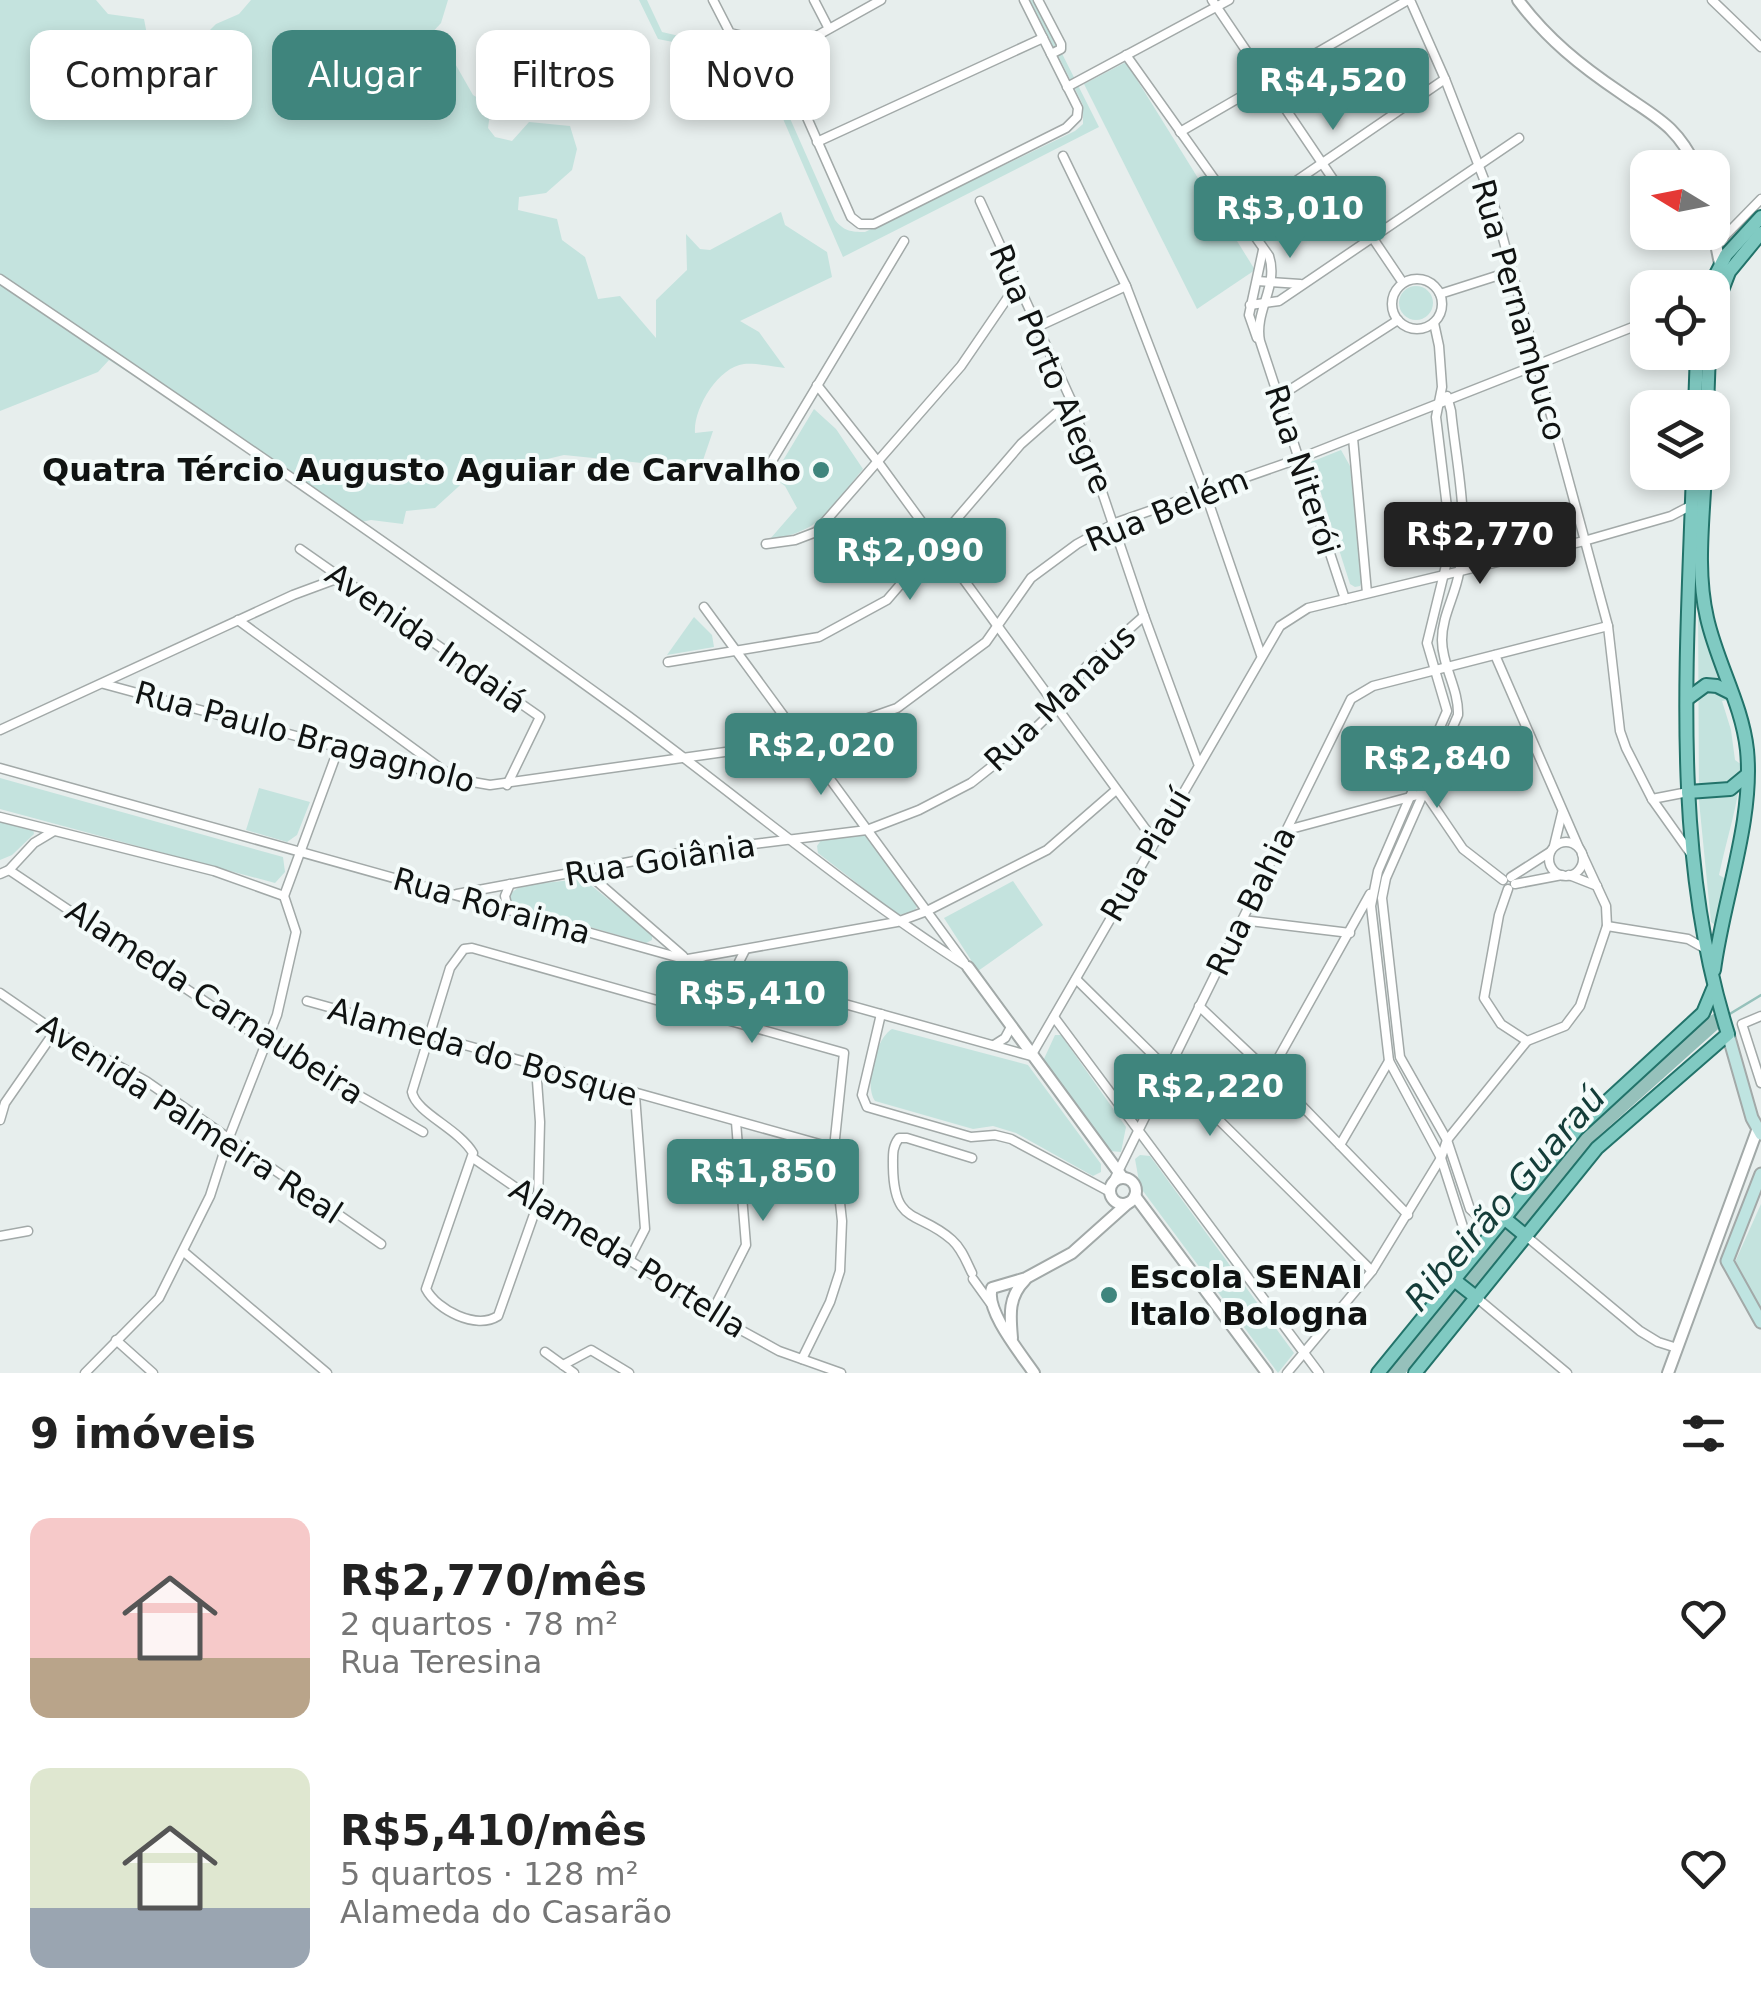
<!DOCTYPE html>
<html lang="pt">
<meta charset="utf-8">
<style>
:root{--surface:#fff;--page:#f2f2f2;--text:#222;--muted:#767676;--accent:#3f857d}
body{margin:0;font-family:"DejaVu Sans",sans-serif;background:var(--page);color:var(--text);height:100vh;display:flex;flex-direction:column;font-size:38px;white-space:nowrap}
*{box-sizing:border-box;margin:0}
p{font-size:32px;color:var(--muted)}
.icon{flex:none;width:55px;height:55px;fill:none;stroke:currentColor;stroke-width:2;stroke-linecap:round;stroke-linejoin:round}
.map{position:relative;height:1373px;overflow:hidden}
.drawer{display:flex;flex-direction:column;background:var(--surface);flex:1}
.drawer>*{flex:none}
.guide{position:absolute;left:30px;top:30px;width:1000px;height:90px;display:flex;gap:20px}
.needle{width:65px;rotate:280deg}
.fabs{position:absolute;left:1630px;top:150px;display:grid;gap:20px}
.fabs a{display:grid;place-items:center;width:100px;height:100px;border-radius:20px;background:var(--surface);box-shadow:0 5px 15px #0003;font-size:50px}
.price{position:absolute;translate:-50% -85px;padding:0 22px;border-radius:10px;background:var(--accent);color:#fff;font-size:32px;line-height:65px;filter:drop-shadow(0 2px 5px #0008)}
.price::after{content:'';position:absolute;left:50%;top:60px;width:30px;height:22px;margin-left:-15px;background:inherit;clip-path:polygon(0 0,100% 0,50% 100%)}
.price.current{background:#222;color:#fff}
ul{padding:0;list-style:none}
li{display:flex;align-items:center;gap:30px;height:250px;padding:0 30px}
li span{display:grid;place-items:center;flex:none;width:280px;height:200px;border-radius:20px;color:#555}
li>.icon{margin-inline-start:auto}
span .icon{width:120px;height:120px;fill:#fffc;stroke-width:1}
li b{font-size:42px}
h2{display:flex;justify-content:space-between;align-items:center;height:120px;padding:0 30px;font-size:42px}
.pill{padding:0 35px;border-radius:20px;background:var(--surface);box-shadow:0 5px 15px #0003;font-size:35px;line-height:90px}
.pill.current{background:var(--accent);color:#fff}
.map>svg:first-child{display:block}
.green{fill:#c4e3de}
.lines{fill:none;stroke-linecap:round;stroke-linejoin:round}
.stream{stroke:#96c1bb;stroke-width:2.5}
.river{stroke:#96c1bb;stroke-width:15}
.minor-casing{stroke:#a2a9a8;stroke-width:11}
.tertiary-casing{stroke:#a2a9a8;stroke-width:14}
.secondary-casing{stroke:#a2a9a8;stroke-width:15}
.primary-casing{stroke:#22736a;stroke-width:16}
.minor{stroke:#fff;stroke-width:8}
.tertiary{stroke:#fff;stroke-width:10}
.secondary{stroke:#bfe4e1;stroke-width:11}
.primary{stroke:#80cac2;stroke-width:12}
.poi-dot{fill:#3f857d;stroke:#f4fbfa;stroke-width:4}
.labels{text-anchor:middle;stroke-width:8;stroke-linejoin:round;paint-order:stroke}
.street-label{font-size:32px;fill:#101312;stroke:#f4fbfa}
.poi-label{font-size:32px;font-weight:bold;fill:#101312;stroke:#f4fbfa;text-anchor:end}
.water-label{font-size:35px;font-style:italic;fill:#143d39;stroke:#f4fbfa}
</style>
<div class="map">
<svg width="1761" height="1373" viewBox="0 0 1761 1373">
<rect width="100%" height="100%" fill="#e7eeed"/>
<g class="green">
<path d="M0,0H96L108,14L144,19L148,40L179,61L216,24L239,14L251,0H448L441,23L421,45L453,60L473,95L491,106L488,128L495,137L512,141L529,122L570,126L577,149L572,170L546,193L519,197L518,210L557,219L562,240L585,257L598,299L620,296L656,338V300L687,270L686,234L700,249L710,250L781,212L785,225L827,252L832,277L740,321L759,332L785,368C773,367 757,363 744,364C718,367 693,409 695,433L713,431L700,469L564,455L468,478L435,508L406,511L403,524L371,520L361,522L109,360L98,372L0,411Z"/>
<path d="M639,0H647L662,32L705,42H744L761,53L835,220C844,231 851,232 865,232L1075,131L1083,124V105L1030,0H1035L1099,127L843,257L757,59L658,39Z"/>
<polygon points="1126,62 1255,270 1197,309 1084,84"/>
<circle cx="1416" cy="303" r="17"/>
<path d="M814,409L836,429L863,469C831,507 823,532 770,539L797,508L785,486L773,477Z"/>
<polygon points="1341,450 1350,466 1362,580 1360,586 1355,587 1350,584 1311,462"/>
<path d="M1698,600C1711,633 1715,667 1728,700L1722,701L1731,730L1735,760L1742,765C1739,802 1727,837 1719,875L1726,879L1715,925L1711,922L1699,801Z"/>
<polygon points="694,617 712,635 714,647 667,655"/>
<polygon points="0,778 283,857 285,872 275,883 0,809"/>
<polygon points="259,788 310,802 297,835 287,842 246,830"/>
<polygon points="0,819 33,828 34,834 12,855 0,860"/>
<polygon points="842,834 866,834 918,905 914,912 898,915 818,853 817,846 822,839"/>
<polygon points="583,879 652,934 652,940 646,943 512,905 508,895 518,888 533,884"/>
<polygon points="1013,881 1043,925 978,971 944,918"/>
<path d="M892,1029L1028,1065L1101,1164V1172L1093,1176L1016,1133L993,1126L973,1129L875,1101C864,1086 875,1039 892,1029Z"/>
<polygon points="1055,1035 1061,1035 1126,1127 1121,1152 1110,1151 1043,1061"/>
<polygon points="1140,1155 1150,1156 1294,1353 1278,1373 1140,1187 1135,1159"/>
<polygon points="1761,1204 1761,1309 1735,1262"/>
</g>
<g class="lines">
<polyline class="stream" points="1728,1015 1761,995"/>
<polyline class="river" points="1396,1373 1592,1132 1716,1021"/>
<defs>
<g id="minor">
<polyline points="713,0 730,33 795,48 881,0"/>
<polyline points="814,0 828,27"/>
<polyline points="1038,0 1061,44 1061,49 1051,54"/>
<polyline points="1212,0 1403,283"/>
<polyline points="1410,0 1445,79 1494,205 1608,626 1620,731 1626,748 1652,799 1691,854"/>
<polyline points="1712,0 1761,47"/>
<polyline points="774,43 851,217 860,224 874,224 1066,128 1077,117 1078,108 1024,0"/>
<path d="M1126,55L1269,256C1279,286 1254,311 1260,341L1345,599"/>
<polyline points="1067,87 1229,0"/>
<polyline points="1180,132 1408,0"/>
<polyline points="817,142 1043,38"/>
<polyline points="1063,156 1126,286 1205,492 1261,655"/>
<polyline points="980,201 1071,400 1144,616 1198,763"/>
<polyline points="1242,218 1445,79"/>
<polyline points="1716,245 1761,199"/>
<path d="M0,279C211,421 421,566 627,715C741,799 849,891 968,967"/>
<circle cx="1417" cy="304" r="25"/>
<polyline points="1257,281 1300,284"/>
<polyline points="1440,294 1512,271"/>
<polyline points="1250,305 1279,301 1519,138"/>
<polyline points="1434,323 1439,346 1442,387 1436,417 1450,532 1449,553 1427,643 1447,711 1378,871 1371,906 1389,1061 1441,1158 1465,1233 1470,1258"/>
<polyline points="1037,327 1126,286"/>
<polyline points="1257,338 1249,315 1263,250"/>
<polyline points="817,385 878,462 1155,842"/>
<path d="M1447,396L1451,411C1456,462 1470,521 1459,573C1455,596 1442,616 1442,640C1442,666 1459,689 1458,715L1386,878L1382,898L1400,1057L1447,1140L1470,1209L1483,1221L1498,1224"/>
<polyline points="1277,398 1398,320"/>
<polyline points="1353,438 1367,593"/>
<polyline points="766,471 904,241"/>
<polyline points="766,544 795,540 816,532 961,366 1017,284"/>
<polyline points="300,549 540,717 507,785"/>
<polyline points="704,607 964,962"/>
<polyline points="238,620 451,776"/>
<polyline points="1495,655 1579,848"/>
<polyline points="668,662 819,637 887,600 1021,444 1071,400"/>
<polyline points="104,684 455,779 490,785 803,741 897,708 986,642 1031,578 1077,544 1115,523 1298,459 1648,321"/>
<polyline points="0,730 293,595 339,578"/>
<polyline points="0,768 1031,1056 1280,626 1308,608 1584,541 1671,516 1692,505"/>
<polyline points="1652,799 1688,792"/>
<polyline points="0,817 214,871 284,896"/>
<polyline points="1287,830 1425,793 1463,849 1503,880"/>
<circle cx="1566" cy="859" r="17"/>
<polyline points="1554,846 1562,813"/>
<polyline points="9,870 267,1043 423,1132"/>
<polyline points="585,871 683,956"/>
<polyline points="0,874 9,870 34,843 54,831"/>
<polyline points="1569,875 1597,886"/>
<polyline points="1511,877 1550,852"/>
<polyline points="1515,884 1562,875"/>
<polyline points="1508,889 1499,915 1484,998 1501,1024 1527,1041"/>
<polyline points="457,894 672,854 867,830 919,810 971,783 1014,749 1056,708 1086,667 1144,616"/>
<polyline points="284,896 339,747"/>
<polyline points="508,910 505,896 510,884"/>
<polyline points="1242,920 1350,933"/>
<polyline points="1607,926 1688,939 1704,948"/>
<polyline points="688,959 897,922 927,911 1047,850 1116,790"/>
<polyline points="744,976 739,962 745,950"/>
<polyline points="1076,979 1372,1271"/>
<polyline points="0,993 55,1031 146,1081 381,1244"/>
<polyline points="307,1001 834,1148"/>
<polyline points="1199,1006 1270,1073 1408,1215"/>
<polyline points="881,1014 862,1095 867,1107 971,1137 995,1135 1011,1139 1110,1192"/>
<polyline points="1761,1016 1742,1024 1761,1083"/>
<polyline points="1054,1017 1319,1373"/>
<polyline points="994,1045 1005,1038 1011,1027"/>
<path d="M536,1067L540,1122L538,1203L498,1316C476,1330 437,1310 426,1289L473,1153C458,1128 416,1113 412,1092L450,968L464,949L472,948L844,1053L834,1148L842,1221L840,1271L830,1302L802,1359"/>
<polyline points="1270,1073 1370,894"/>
<polyline points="0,1120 5,1103 55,1031"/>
<polyline points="1340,1145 1389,1061"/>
<polyline points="473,1158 538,1203 739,1329 779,1351 841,1373"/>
<polyline points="1113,1182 1351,699 1373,686 1608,626"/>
<polyline points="0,1236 28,1231"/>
<polyline points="1526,1236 1640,1331 1658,1342 1677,1348"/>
<polyline points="184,1252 327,1373"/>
<polyline points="629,1260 645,1229 635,1095"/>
<path d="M972,1273C966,1261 962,1249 952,1240C919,1210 894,1227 893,1167C893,1155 892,1147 899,1138H907L972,1158"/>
<polyline points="973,1279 991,1304"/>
<polyline points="1477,1298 1567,1373"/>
<polyline points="713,1310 746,1245 736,1122"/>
<polyline points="116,1340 153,1373"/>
<polyline points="545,1352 574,1373"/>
<polyline points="563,1365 591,1350 629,1373"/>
<polyline points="85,1373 159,1298 210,1196 228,1140 277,1015 296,932 284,896"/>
<polyline points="1287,1373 1372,1271 1441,1158 1447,1140 1527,1041 1565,1026 1580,1006 1607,926 1606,906 1582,854"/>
</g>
<g id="tertiary">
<path d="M1518,0C1547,39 1581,66 1621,93C1658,119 1676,125 1697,168"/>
<polyline points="1712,224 1720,264"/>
<polyline points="968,967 1123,1178"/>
<circle cx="1123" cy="1191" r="13"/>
<polyline points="1135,1196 1267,1373"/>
<path d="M1012,1338C1010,1315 1008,1297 1025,1280"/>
<path d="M1034,1373C1021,1354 984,1309 992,1288L1026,1278L1072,1253L1128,1203"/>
<polyline points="1668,1373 1758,1128"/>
</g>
<g id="secondary">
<polyline points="1728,1034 1752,1118 1761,1134"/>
<polyline points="1761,1174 1727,1261 1761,1322"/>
</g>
<g id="primary">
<polyline points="1709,288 1726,255 1761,217"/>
<polyline points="1712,316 1729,272 1761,233"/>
<polyline points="1695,408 1697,352"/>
<polyline points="1707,408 1709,352"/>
<path d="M1705,472C1703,520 1696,571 1707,618C1717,663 1742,704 1747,750C1754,820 1723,900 1714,970"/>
<polyline points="1687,699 1706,685 1717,686 1731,693"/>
<polyline points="1688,792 1730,789 1747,775"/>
<polyline points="1504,1218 1526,1236"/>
<polyline points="1453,1279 1477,1298"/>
<polyline points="1378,1373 1577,1129 1703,1013 1713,989"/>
<path d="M1415,1373L1597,1148L1728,1034C1671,853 1687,659 1693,472"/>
</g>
</defs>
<use href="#minor" class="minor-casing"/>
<use href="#tertiary" class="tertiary-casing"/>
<use href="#secondary" class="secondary-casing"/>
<use href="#primary" class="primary-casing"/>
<use href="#minor" class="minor"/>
<use href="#tertiary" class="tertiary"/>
<use href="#secondary" class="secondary"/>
<use href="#primary" class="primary"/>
</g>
<g class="poi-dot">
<circle cx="821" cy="470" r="10"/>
<circle cx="1109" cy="1295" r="10"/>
</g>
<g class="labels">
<g class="street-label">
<text transform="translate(1519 310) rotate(74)" y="11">Rua Pernambuco</text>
<text transform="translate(1051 369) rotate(67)" y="11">Rua Porto Alegre</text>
<text transform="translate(1302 470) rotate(72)" y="11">Rua Niterói</text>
<text transform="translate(1167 510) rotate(-22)" y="11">Rua Belém</text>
<text transform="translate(426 638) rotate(35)" y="11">Avenida Indaiá</text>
<text transform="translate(1060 698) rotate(-44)" y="11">Rua Manaus</text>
<text transform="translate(305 737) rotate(15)" y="11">Rua Paulo Bragagnolo</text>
<text transform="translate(1146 855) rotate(-60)" y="11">Rua Piauí</text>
<text transform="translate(660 860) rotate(-9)" y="11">Rua Goiânia</text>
<text transform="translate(1251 901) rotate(-64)" y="11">Rua Bahia</text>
<text transform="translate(492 906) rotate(16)" y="11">Rua Roraima</text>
<text transform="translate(215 1002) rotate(33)" y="11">Alameda Carnaubeira</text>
<text transform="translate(483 1052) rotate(16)" y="11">Alameda do Bosque</text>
<text transform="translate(190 1119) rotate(33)" y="11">Avenida Palmeira Real</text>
<text transform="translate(628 1258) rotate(32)" y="11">Alameda Portella</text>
</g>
<g class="poi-label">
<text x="801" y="481">Quatra Tércio Augusto Aguiar de Carvalho</text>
<text x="1129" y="1288" text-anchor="start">Escola SENAI<tspan x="1129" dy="37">Italo Bologna</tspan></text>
</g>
<g class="water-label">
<text transform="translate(1505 1198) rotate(-49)" y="12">Ribeirão Guaraú</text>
</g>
</g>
</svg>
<div class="fabs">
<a><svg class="needle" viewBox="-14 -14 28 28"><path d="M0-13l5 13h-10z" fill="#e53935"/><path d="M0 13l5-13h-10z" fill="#767676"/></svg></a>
<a><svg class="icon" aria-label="locate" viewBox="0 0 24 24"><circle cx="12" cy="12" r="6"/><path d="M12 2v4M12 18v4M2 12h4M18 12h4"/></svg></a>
<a><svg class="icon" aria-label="layers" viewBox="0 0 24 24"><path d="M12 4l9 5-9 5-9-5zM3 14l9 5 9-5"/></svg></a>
</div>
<b class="price" style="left:1333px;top:133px">R$4,520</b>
<b class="price" style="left:1290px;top:261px">R$3,010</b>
<b class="price current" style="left:1480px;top:587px">R$2,770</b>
<b class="price" style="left:910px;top:603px">R$2,090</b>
<b class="price" style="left:821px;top:798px">R$2,020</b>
<b class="price" style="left:1437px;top:811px">R$2,840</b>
<b class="price" style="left:752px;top:1046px">R$5,410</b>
<b class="price" style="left:1210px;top:1139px">R$2,220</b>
<b class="price" style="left:763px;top:1224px">R$1,850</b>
<div class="guide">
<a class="pill">Comprar</a>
<a class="pill current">Alugar</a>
<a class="pill">Filtros</a>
<a class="pill">Novo</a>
</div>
</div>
<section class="drawer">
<h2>9 imóveis<svg class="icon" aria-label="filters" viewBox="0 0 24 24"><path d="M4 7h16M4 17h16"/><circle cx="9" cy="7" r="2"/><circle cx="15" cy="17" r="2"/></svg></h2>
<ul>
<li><span style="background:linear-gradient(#f6c9c9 70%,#b9a48a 0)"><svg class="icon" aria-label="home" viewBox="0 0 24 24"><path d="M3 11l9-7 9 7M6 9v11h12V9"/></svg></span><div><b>R$2,770/mês</b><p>2 quartos · 78 m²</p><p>Rua Teresina</p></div><svg class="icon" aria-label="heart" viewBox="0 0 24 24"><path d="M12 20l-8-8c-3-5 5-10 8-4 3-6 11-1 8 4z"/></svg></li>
<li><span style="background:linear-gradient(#dfe7d0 70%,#9aa5b1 0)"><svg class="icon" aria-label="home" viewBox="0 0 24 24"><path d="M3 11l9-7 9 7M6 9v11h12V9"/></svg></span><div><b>R$5,410/mês</b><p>5 quartos · 128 m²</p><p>Alameda do Casarão</p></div><svg class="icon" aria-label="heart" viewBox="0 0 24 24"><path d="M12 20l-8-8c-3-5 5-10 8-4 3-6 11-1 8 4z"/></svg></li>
</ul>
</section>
